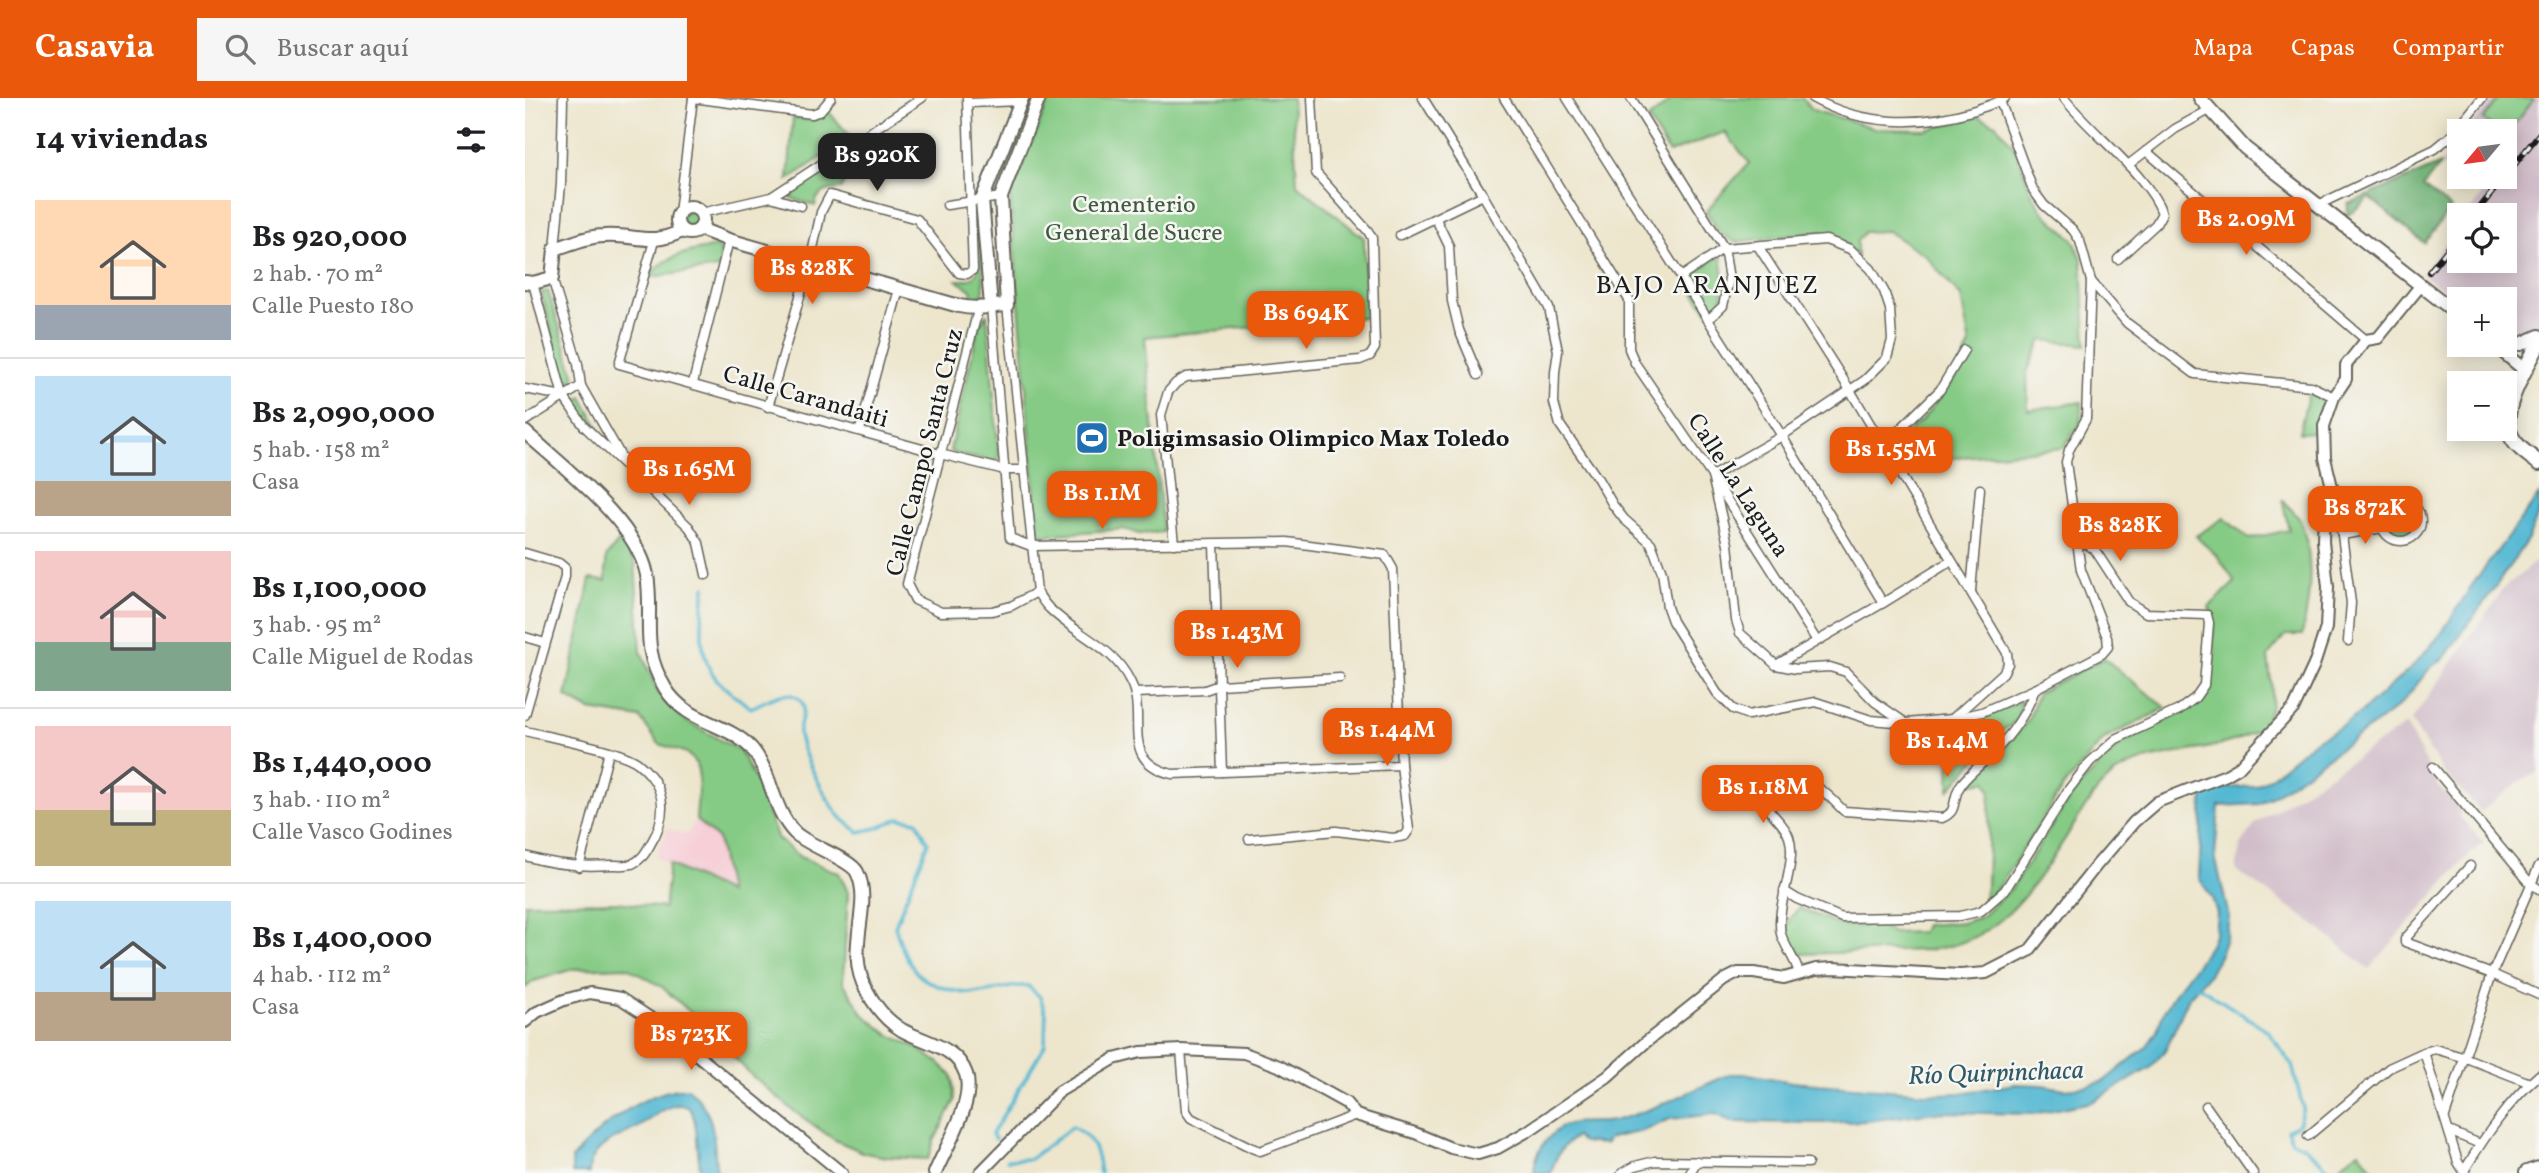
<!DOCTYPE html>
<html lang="es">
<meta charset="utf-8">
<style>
:root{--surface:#fff;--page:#f6f6f6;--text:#202124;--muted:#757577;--line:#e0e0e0;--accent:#ea580c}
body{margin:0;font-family:Vollkorn,serif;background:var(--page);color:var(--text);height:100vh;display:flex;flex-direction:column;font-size:26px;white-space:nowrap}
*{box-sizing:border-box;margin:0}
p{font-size:23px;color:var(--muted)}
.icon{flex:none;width:38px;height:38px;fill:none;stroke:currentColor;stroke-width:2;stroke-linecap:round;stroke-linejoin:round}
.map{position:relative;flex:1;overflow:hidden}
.sheet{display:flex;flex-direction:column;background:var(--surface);width:525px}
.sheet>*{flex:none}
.needle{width:46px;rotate:241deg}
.tools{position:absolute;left:1922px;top:21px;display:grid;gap:14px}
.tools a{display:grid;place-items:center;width:70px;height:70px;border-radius:0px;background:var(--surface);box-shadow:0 4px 18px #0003;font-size:35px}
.price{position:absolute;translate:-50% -60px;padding:0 16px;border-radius:14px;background:var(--accent);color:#fff;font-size:23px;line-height:46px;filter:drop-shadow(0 2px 4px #0008)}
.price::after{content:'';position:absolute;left:50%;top:42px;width:21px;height:16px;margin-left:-10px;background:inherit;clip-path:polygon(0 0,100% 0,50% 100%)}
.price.on{background:#222;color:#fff}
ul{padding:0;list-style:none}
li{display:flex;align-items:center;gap:21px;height:175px;padding:0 35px}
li+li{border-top:2px solid var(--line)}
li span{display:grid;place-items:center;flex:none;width:196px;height:140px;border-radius:0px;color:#555}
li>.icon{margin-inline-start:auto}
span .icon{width:84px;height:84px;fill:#fffc;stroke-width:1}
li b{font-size:30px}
h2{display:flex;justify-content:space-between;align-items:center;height:84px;padding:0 35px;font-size:30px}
header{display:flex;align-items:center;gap:42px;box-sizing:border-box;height:98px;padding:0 35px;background:var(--accent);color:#fff}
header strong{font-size:33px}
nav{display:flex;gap:38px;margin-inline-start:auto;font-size:24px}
.search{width:490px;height:63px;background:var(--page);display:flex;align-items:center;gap:18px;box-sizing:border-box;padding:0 24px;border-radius:0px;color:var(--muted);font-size:26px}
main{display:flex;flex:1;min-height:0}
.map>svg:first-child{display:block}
.built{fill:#f6cfd7}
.industrial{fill:#d1bdc9}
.green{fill:#86cb85;stroke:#517450;stroke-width:2}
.forest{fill:#6caf72;stroke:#446647;stroke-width:2}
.water{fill:#53b8d2;stroke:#386a77;stroke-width:2}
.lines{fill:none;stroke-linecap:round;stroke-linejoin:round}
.stream{stroke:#53b8d2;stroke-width:3.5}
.minor-casing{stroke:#65635a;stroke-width:11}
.tertiary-casing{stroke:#65635a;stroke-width:14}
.secondary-casing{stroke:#65635a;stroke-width:16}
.primary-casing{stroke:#65635a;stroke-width:16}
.trunk-casing{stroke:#65635a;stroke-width:18}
.minor{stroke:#fff;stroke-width:8}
.tertiary{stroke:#fff;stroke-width:10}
.secondary{stroke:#fff;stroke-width:12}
.primary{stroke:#fff;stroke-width:12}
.trunk{stroke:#fff;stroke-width:14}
.rail-casing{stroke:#1c1c1c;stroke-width:6}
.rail{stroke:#f6f6f2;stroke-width:3.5;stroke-dasharray:10;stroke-linecap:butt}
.labels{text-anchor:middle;stroke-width:5;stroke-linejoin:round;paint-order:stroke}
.park-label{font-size:24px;fill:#415941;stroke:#f6f6f2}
.street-label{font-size:24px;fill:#1c1c1c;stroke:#f6f6f2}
.poi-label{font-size:24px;font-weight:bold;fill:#1c1c1c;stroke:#f6f6f2;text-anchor:start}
.neighbourhood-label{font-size:26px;letter-spacing:2px;fill:#1c1c1c;stroke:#f6f6f2}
.water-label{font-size:26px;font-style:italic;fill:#325a65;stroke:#f6f6f2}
</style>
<header>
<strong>Casavia</strong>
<div class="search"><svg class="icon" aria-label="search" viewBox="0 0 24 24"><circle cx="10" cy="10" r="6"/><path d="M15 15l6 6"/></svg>Buscar aquí</div>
<nav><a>Mapa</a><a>Capas</a><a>Compartir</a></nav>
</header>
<main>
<section class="sheet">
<h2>14 viviendas<svg class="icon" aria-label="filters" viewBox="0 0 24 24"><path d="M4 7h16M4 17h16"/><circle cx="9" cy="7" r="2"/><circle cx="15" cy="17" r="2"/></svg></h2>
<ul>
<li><span style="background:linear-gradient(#ffd9b3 75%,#9aa5b1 0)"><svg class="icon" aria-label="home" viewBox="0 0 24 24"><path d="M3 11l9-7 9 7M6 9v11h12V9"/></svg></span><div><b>Bs 920,000</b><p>2 hab. · 70 m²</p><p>Calle Puesto 180</p></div></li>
<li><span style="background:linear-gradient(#bfe0f5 75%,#b9a48a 0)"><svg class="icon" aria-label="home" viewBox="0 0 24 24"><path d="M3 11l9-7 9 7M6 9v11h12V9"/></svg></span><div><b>Bs 2,090,000</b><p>5 hab. · 158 m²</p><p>Casa</p></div></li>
<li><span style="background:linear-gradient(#f6c9c9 65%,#7fa58c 0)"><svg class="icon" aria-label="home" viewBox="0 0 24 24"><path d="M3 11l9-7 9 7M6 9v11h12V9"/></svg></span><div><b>Bs 1,100,000</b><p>3 hab. · 95 m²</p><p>Calle Miguel de Rodas</p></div></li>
<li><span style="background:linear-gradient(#f6c9c9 60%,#c2b280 0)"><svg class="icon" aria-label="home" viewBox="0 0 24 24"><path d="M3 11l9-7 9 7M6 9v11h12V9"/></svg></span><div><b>Bs 1,440,000</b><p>3 hab. · 110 m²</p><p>Calle Vasco Godines</p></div></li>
<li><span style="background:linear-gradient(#bfe0f5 65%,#b9a48a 0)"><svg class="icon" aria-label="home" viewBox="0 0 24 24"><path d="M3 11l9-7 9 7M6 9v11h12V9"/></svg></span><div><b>Bs 1,400,000</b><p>4 hab. · 112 m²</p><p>Casa</p></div></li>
</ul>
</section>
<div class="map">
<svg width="2014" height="1075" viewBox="0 0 2014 1075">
<rect width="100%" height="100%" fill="#f6f6f2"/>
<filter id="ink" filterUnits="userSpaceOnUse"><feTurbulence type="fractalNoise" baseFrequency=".0143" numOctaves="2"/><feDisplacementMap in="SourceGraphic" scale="14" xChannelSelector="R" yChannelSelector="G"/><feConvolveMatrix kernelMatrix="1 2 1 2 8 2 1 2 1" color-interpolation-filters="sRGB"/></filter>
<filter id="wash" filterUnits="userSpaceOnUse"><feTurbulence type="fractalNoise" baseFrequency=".00686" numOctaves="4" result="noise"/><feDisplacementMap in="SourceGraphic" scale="28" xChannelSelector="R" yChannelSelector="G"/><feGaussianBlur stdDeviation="1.57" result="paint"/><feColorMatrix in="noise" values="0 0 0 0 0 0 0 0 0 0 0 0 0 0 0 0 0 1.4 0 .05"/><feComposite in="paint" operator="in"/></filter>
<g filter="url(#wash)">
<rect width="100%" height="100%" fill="#ede6cd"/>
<polygon class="built" points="171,722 193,741 203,796 130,759 143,730 161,737"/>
<g class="industrial">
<polygon points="1968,0 2014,0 2014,231 2004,237 1994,240 1979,237 1979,201 1934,201 1934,204 1897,176 1934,128 1934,163 1979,163 1979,117 1942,117 1957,97 1916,66 1934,44 1934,79 1979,79 1979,33 1942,33"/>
<polygon points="2014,461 2014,674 1995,683 1956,713 1918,673 1886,623 1973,499 1975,493"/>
<polygon points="1881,627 1914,689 1937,711 1934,718 1959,745 1942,759 1844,871 1783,822 1711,772 1715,749 1731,725"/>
</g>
<g class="green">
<polygon points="503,0 510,0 474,88 471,89 468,85"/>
<polygon points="525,0 767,0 772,86 839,140 841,219 620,239 638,434 614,436 599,431 520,437 513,434 485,98"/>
<polygon points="1149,0 1277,0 1288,12 1353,31 1401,32 1453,18 1471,26 1490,50 1508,98 1519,115 1548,141 1557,161 1561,247 1517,242 1502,274 1503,312 1557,304 1555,326 1538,350 1415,361 1381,374 1367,349 1398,321 1429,281 1445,247 1436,199 1400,157 1362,133 1339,134 1332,143 1332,158 1325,150 1296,134 1210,144 1194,134 1181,113 1224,65 1200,34 1144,55 1123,21"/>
<polygon points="1974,0 2009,1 1980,38 1979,33 1974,33 1958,21"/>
<path d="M302,12L326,39L263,82L268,19C284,23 290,25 302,12Z"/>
<path d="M333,48L344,60L324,71L316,91C303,91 291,94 290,108L260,98Z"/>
<path d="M453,107L459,191C456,201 453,204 443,205L447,193L432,182C442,182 449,182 453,171L449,108Z"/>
<circle cx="165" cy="122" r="9"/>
<path d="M189,149L196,152L194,170L125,179C135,159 168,152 189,149Z"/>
<path d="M1196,157C1199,176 1204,205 1184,215L1162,185L1163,180Z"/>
<polygon points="23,193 50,279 44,285 40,283 16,194"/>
<polygon points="462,217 474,360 470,364 431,356 425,352 454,227"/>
<polygon points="1784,293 1800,301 1793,321 1792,334 1774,335"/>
<polygon points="57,299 77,336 77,338 47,305"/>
<path d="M1757,401C1762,408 1771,415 1775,422C1790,457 1785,501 1777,537H1761L1743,558C1744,574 1750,596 1745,611C1744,616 1740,626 1736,630C1732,633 1726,635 1722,637C1681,658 1619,651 1586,679C1569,693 1559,711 1547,730C1510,786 1478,845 1403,852L1275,856L1261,834L1265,820L1274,810L1316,827L1358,828L1367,835L1397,834L1400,827L1440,824L1456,819L1486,791L1548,695L1594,647L1677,603L1685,590L1689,522L1684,509L1710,484L1693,459L1671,438L1699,420L1724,441L1764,432Z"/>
<circle cx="1876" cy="423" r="16"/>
<polygon points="95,442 110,464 116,554 133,594 156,620 215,653 229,679 253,741 275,759 314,775 323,794 318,884 338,916 363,936 391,949 414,965 427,978 430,1002 409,1043 403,1061 362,1059 340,1055 310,1042 270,1014 227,978 173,921 137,889 102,869 48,871 9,883 0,890 0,805 92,804 139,810 144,766 203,795 193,741 171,722 174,680 172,667 162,655 134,646 115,620 65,612 41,599 65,481 81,483 81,459"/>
<polygon points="1579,560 1641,610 1579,641 1538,689 1476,786 1457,806 1462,786 1465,691 1461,683 1441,686 1475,654 1503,623 1513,595"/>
<polygon points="1497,602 1493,622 1478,632 1466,651 1454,658 1424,692 1426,629 1467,616"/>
<polygon points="1834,1053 1851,1075 1816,1075 1812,1070"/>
</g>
<polygon class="forest" points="1916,66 1898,89 1926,110 1899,145 1845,100 1822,118 1823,106"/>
<g class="water">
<path d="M2014,397V414L2004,439L1973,485L1919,560L1905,570L1877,605L1853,624L1745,700L1734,706L1694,708L1690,758L1704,819L1701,840L1696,854L1685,875L1664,899L1640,953L1625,970L1567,1004L1508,1016L1412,1014L1342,1023L1296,1025L1208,1024L1190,1016L1145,1021L1118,1033L1084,1040L1080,1046L1058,1044L1051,1039C1037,1046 1030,1060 1026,1075H1009C1009,1057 1020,1040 1035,1030C1051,1020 1071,1027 1088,1023C1127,1013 1168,992 1205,976H1223L1267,984L1413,996L1436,995L1490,986L1517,987L1540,991L1563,988L1579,983L1621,949L1631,935L1638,915L1650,895L1684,849L1690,834L1692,815L1687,800L1674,780L1678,698L1687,691L1731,688L1746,679L1792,641L1812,631L1833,617L1887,569L1916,536L1947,487Z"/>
<path d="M163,990C194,1019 187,1038 192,1075H176C172,1061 173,1020 165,1011C151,998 129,1019 117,1027C96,1040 65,1045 64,1075H47V1060C75,1029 119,992 163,990Z"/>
</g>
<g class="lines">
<g class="stream">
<path d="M180,489C177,521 170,560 195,585C205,595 216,602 226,610C238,605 257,591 271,599C286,607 274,622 274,633C273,650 302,702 313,716C318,723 327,728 333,734L352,730L374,720L392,723L403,745L370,828C375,845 381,864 394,877C407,889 438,897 455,895C474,893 481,887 503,888L515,899L521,916L520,947L467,1036L470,1041"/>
<polyline points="1670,886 1743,933 1767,967 1778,1010 1773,1026 1762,1032 1767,1043 1779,1048 1808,1075"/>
<path d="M482,1062L505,1061L547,1029C569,1039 572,1053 575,1075"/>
</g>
</g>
</g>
<g filter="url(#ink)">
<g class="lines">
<defs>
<g id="minor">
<polyline points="168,0 287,16 295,13 306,0"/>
<polyline points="898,0 958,97 1024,210 1033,253 1030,274 1029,305 1035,327 1073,381 1088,407 1099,421 1126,445 1137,474 1142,509 1147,523 1192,595 1208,611 1223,617 1291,604 1346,622 1381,625 1427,621 1457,614 1510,591 1577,556 1583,549 1582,539 1556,472 1541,364 1544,352 1561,321 1566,183 1555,143 1548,132 1519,107 1508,92 1475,3"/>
<polyline points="979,0 1104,202 1104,251 1110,265 1187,378 1292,543"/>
<polyline points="1042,0 1257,338 1358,505"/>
<polyline points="1106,0 1199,150 1204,181 1198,208 1183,222"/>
<path d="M1287,0C1337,28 1396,29 1450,12C1460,8 1471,6 1480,0"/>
<path d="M1539,0C1565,34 1624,78 1637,115L1631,126L1593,161"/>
<polyline points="444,5 496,3"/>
<polyline points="1621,53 1841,242"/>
<polyline points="1603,67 1650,31 1686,11"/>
<polyline points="246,99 276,108"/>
<polyline points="422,107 476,99"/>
<polyline points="1793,107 1910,51 1927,37 1957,0"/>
<polyline points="154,115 168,0"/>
<polyline points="176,115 246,99 397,0"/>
<polyline points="911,121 924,148 927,203 934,232 953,277"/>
<polyline points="875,137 958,97"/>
<polyline points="129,143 94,266 415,356 480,372 498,372"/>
<polyline points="1233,148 1325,292 1482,555 1483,566 1478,575 1427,621"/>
<polyline points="30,151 36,86 38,0"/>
<polyline points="1156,179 1199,150 1301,142 1325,151 1346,171 1359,193 1365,211 1367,242 1362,260 1340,282 1257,338 1187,378 1203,446 1211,522 1215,535 1251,567 1358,505 1426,463"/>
<polyline points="27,180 53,266 56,288 97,360"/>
<polyline points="1566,183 1602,225 1670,276 1786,288 1809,299"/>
<polyline points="8,185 38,298 59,328 164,429 174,445 181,477"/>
<path d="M482,207L512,494C516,500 520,507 525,511C551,537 588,548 605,583C624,619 592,662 647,676L876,667"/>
<polyline points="466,208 485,440 506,448 762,444 860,457 868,471 876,667 884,732 880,738 868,740 811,733 724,741"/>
<polyline points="453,212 382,486 390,502 416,514 467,513 486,508 512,494"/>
<polyline points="168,285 204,142"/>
<polyline points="0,291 38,298"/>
<polyline points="243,309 285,164 296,114 305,97 392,121 434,175 442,176 448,172 442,0"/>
<polyline points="0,323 56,288"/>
<polyline points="335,332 374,191"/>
<polyline points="1359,347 1415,292 1439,252"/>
<polyline points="1808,393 1817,437 1826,505 1823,543"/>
<circle cx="1876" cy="423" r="20"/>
<polyline points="1817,437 1857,430"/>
<polyline points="649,446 636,317 643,294 651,285 661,279 835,262 845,258 850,250 847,140 843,133 791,75 787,0"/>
<polyline points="689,446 697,674"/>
<polyline points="0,455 34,465 40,470 40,479 0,617"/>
<polyline points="1446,493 1455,391"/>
<polyline points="0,539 20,545"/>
<polyline points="1251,567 1271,571 1305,569 1321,574 1350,604 1378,623"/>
<polyline points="611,595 680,592 694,587 815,580"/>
<path d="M0,633C24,639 98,652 114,666C142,689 143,718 125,747C120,756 116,762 107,766C100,768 92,767 85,767C56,769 28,767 0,758"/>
<polyline points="1908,669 2005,785 2014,791"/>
<polyline points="1945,768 1880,841 1880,844 1967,876 2014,897"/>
<polyline points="54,769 84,654"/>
<polyline points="1259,793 1272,801 1317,820 1435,818 1456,813 1480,792 1544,691 1565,664 1591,641 1654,612 1670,600 1679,587 1684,525 1682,517 1621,515 1604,504 1570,452 1552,439"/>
<path d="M1274,875C1270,861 1260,849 1256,836C1250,808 1273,765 1264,739C1259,723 1242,716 1238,699C1246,692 1252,691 1263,688C1292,680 1300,695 1319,713L1417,720C1435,713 1425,701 1437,685C1447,673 1458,665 1468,655C1486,637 1502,614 1510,591"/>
<polyline points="656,952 661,1013 666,1020 727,1050 735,1053 831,1017"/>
<polyline points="1899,954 1933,1064 1940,1075"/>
<polyline points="1681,1008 1728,1075"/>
<polyline points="1920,1018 1967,876 2014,768"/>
<polyline points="1924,1033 1955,1046"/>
<polyline points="1783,1038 1864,970 1899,954 1910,951 1941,960 2005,985"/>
<path d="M1939,1073C1960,1038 1983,1004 2014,977"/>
<polyline points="1097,1075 1110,1068 1130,1063 1283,1065"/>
<polyline points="1165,1075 1172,1063"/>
</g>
<g id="tertiary">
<polyline points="0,924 12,914 39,902 65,895 95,900 133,925 317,1075"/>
<polyline points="455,1075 535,993 589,961 616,954 656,952 719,955 754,968 821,1005 831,1017 890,1035 926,1050 953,1056 973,1050 1003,1033 1082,979 1121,944 1199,882 1213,875 1229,875 1259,880 1291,871 1308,870 1435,877 1461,875 1504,853 1571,768 1609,724 1632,704 1701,677 1713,670 1769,610 1789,567 1801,530 1803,489 1798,443 1799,414 1808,393 1800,360 1799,328 1809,299 1821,281 1821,267 1841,242 1853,240 1896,187"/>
</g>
<path id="secondary" d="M0,334C39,370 112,424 122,477C129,520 114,547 140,590C162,626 202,624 226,650C247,674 247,712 270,735C284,748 325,761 332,774C349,808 318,852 342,893C350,908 362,923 377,932C400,945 431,948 441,976C450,1004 421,1048 410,1075"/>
<g id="primary">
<polyline points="1675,0 1720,50 1934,217"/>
<circle cx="165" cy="122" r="13"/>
<path d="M175,131L204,142L434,208C454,212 463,208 482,207L476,99L514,0"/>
<path d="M0,184L8,185L27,180L30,151C45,146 63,138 79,138C112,136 124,149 157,133"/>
<polyline points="466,208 457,102 497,0"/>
<polyline points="1979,246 1996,246 2014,238"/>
<polyline points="1970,247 2000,272"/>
</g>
<g id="trunk">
<path d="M2014,245C2002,269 1973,312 1986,338C1992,350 2004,357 2014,365"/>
<polyline points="2002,1075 2014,1071"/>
</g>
</defs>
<use href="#minor" class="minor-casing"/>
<use href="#tertiary" class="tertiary-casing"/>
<use href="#secondary" class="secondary-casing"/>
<use href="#primary" class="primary-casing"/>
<use href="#trunk" class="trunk-casing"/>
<use href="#minor" class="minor"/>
<use href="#tertiary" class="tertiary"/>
<use href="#secondary" class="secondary"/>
<use href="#primary" class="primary"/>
<use href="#trunk" class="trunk"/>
<defs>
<g id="rail">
<polyline points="1949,117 2014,36"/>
<polyline points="1904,174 1934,137"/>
</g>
</defs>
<use href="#rail" class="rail-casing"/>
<use href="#rail" class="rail"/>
</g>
</g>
<defs>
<symbol id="stadium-square" viewBox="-11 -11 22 22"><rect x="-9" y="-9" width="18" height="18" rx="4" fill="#1f6fb2" stroke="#f6f6f2"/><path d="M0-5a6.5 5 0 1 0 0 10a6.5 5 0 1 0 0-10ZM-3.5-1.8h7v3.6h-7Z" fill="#fff"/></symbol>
</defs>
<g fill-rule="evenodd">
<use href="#stadium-square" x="548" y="321" width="38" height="38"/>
</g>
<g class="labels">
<g class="park-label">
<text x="609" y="114">Cementerio<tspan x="609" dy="28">General de Sucre</tspan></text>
</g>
<g class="street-label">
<text transform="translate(281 298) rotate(16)" y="8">Calle Carandaiti</text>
<text transform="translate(399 354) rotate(-76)" y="8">Calle Campo Santa Cruz</text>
<text transform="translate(1214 387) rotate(57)" y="8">Calle La Laguna</text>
</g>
<g class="poi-label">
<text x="592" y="348">Poligimsasio Olimpico Max Toledo</text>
</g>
<g class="neighbourhood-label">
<text x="1183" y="195">BAJO ARANJUEZ</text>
</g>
<g class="water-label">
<text transform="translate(1471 974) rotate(-2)" y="9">Río Quirpinchaca</text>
</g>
</g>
</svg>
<div class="tools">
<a><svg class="needle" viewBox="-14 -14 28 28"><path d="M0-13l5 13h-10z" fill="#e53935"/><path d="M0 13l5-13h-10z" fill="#757577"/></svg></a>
<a><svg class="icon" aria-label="locate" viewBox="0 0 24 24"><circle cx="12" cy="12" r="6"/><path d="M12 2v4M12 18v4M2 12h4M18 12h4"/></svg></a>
<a>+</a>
<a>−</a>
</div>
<b class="price on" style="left:352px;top:95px">Bs 920K</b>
<b class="price" style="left:1721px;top:159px">Bs 2.09M</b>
<b class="price" style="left:287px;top:208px">Bs 828K</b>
<b class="price" style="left:781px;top:253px">Bs 694K</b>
<b class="price" style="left:1366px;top:389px">Bs 1.55M</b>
<b class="price" style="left:164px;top:409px">Bs 1.65M</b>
<b class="price" style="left:577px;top:433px">Bs 1.1M</b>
<b class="price" style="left:1840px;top:448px">Bs 872K</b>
<b class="price" style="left:1595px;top:465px">Bs 828K</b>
<b class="price" style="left:712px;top:572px">Bs 1.43M</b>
<b class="price" style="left:862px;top:670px">Bs 1.44M</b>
<b class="price" style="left:1422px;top:681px">Bs 1.4M</b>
<b class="price" style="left:1238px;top:727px">Bs 1.18M</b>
<b class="price" style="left:166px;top:974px">Bs 723K</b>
</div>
</main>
